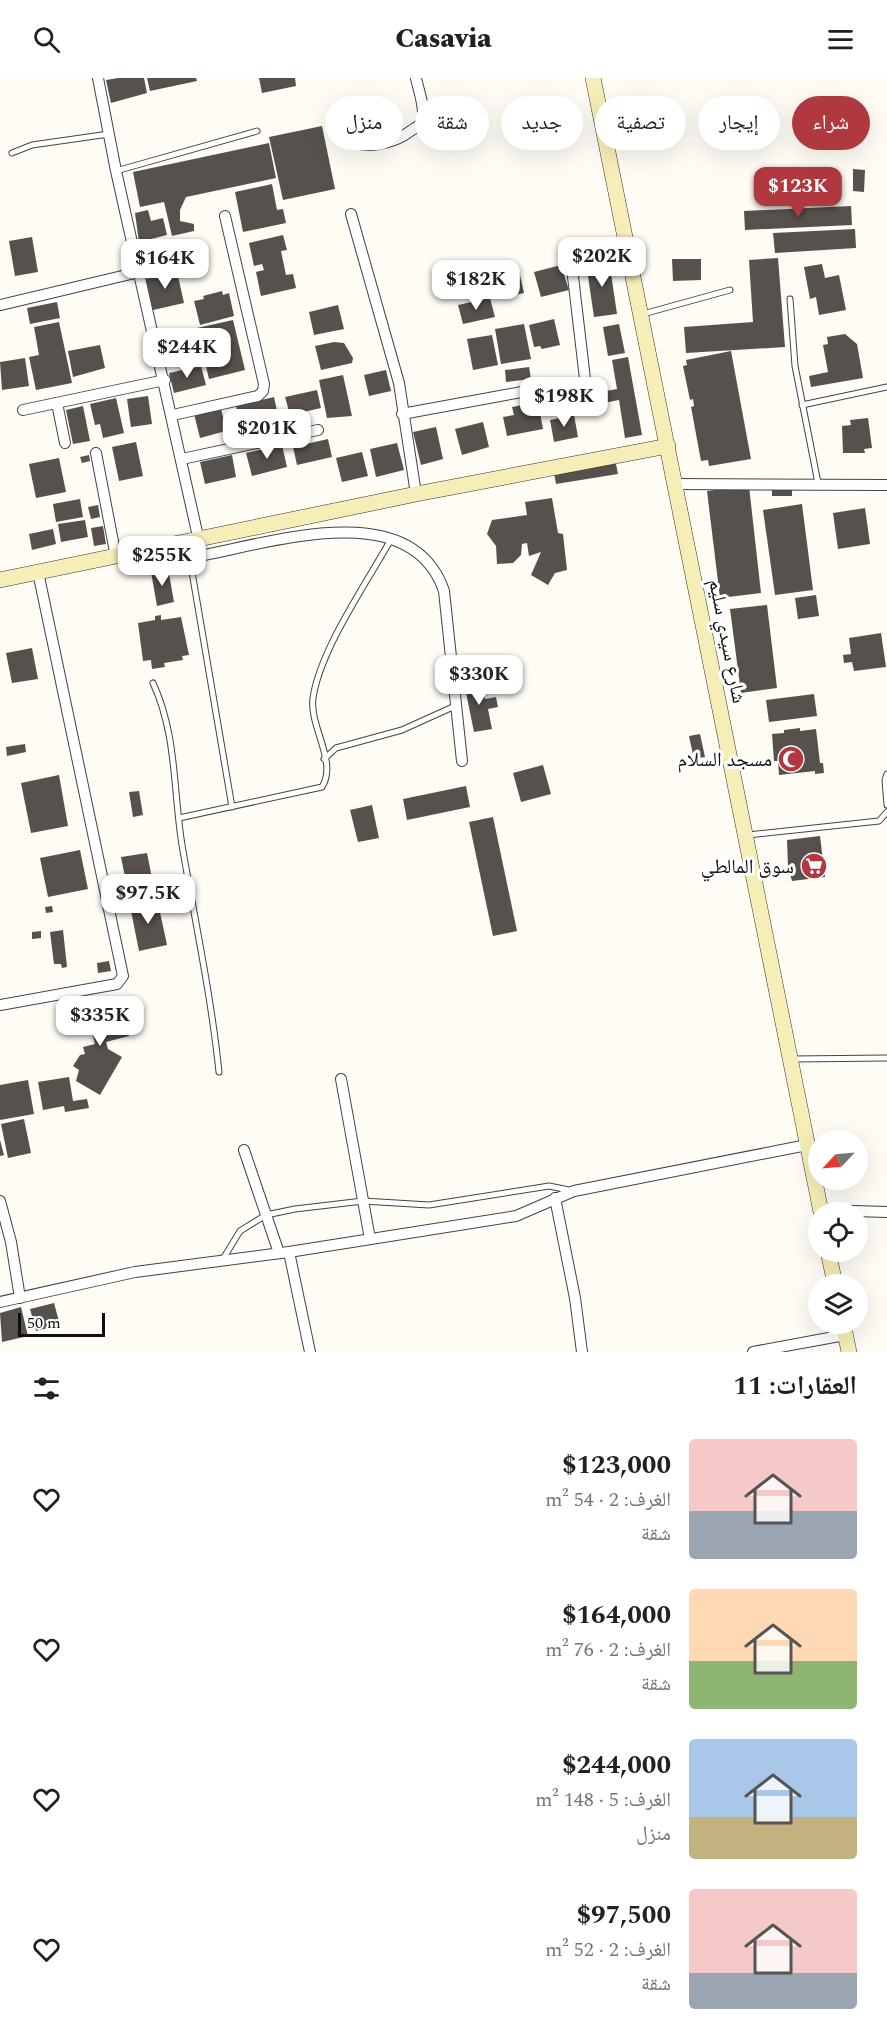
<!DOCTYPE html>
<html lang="ar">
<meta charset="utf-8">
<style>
:root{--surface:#fff;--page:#f2f2f2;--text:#202124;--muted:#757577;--accent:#b0383f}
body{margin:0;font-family:Spectral,"Noto Naskh Arabic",serif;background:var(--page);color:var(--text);direction:rtl;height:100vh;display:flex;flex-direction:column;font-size:22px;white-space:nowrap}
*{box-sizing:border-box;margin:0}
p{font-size:20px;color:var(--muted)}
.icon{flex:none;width:33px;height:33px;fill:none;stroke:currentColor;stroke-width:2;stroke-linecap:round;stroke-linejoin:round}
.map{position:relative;height:1274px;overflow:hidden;direction:ltr}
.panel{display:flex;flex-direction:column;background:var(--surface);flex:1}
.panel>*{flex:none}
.top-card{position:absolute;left:18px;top:18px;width:852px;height:54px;direction:rtl;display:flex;gap:12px}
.needle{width:39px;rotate:244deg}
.tools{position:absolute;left:808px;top:1052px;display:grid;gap:12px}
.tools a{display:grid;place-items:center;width:60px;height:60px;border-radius:50%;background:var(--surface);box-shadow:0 6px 24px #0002;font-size:30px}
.scale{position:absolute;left:18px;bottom:15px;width:87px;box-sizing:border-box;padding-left:6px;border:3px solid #101010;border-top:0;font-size:16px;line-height:21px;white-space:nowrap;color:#101010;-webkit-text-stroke:4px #fff;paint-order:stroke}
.price{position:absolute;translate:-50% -51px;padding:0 14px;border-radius:12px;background:#fff;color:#222;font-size:20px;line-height:39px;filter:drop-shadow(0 2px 3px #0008)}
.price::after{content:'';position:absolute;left:50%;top:36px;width:18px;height:14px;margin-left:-9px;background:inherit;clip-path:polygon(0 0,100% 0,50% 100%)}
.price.selected{background:var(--accent);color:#fff}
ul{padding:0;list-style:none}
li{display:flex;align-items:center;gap:18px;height:150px;padding:0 30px}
li span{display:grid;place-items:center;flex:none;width:168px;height:120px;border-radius:6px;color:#555}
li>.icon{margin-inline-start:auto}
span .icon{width:72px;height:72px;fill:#fffc;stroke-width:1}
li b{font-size:26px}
h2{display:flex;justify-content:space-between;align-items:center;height:72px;padding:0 30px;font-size:26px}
.chip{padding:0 21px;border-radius:27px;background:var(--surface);box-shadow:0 6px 24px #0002;font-size:21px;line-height:54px}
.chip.selected{background:var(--accent);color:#fff}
header{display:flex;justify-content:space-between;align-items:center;height:78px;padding:0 30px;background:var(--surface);font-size:27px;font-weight:800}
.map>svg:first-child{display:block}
.building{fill:#57514d}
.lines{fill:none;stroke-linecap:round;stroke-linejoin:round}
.lane-casing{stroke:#434343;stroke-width:7}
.street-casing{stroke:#434343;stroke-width:12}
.secondary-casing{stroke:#323232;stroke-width:16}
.lane{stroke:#fff;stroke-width:5}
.street{stroke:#fff;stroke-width:10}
.secondary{stroke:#f6eeb7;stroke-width:15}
.labels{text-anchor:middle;stroke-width:6;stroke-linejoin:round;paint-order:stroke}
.street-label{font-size:20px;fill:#101010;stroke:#fff}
.poi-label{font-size:20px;fill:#101010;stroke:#fff;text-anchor:end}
</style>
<header><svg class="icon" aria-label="menu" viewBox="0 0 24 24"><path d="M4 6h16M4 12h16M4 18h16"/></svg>Casavia<svg class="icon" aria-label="search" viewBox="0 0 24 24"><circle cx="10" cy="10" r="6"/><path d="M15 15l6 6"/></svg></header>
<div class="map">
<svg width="887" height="1274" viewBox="0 0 887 1274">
<rect width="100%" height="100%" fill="#fefcf4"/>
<g class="building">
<polygon points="118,0 144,0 147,15 111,25 106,2"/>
<polygon points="147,0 196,0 197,3 150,13"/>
<polygon points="259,0 295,0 296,8 262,15"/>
<polygon points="322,48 335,111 283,122 269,59"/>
<polygon points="269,65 276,100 186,119 180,132 180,143 194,146 194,153 172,158 164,124 140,129 133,94"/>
<polygon points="853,91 865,92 864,114 853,113"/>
<polygon points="272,106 277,132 283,131 286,145 243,154 235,114"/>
<polygon points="851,128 852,147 745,152 744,133"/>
<polygon points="148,132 151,143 163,140 167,157 139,164 135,135"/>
<polygon points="855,151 856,170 775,175 773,155"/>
<polygon points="283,157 287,172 281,173 286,197 293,196 296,210 261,218 256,194 264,192 262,186 254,188 249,165"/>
<polygon points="32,159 38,194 15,198 9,163"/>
<polygon points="175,161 178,170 156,176 154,166"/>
<polygon points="778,180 785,269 686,275 684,249 753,244 749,182"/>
<polygon points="672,181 701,181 701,202 673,203"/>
<polygon points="609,182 617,236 594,239 586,185"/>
<polygon points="822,186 825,200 839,197 846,232 819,237 816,219 810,221 804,189"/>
<polygon points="561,187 569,212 541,219 534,194"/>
<polygon points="176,189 184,225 153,232 146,201 162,197 161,193"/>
<polygon points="519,193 524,215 495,221 490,199"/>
<polygon points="222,213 223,217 229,215 234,238 200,247 194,223 204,221 203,218"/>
<polygon points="490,220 495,239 463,246 458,227"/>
<polygon points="57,224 60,240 30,246 27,230"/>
<polygon points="338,227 344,251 314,257 309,234"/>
<polygon points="554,241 560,267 542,271 540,268 534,269 529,247"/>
<polygon points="233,242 245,292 209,301 197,250"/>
<polygon points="59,244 72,305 36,312 29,279 39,277 34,249"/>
<polygon points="524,246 531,281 501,286 495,251"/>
<polygon points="619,246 625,275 608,278 603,249"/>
<polygon points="845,256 857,266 863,300 811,309 809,298 828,294 823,267 828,266 827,259"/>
<polygon points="194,257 200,281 168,288 162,265"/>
<polygon points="492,257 498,287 473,292 467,261"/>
<polygon points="334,264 344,265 353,280 352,285 321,292 315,268"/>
<polygon points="100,267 105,290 73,299 68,273"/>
<polygon points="731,273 751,381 709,388 708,382 701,383 691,329 694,328 693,321 690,322 683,288 687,287 686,282"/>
<polygon points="628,279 642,357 625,360 619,322 582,329 580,318 617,311 612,282"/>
<polygon points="25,280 29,308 2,312 0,284"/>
<polygon points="201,288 206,307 174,315 169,295"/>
<polygon points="529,289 531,301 506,304 505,292"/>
<polygon points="386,292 391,313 369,318 364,297"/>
<polygon points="343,297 352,338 327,340 319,302"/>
<polygon points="561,304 561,306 570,305 574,327 549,332 545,309"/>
<polygon points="317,312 321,330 290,337 285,319"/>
<polygon points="148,318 152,346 131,349 127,321"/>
<polygon points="274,319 279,342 241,351 236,328"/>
<polygon points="116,320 124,355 103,360 100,346 95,347 90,326"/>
<polygon points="538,324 543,351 507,358 503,339 514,337 512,329"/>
<polygon points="83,328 90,363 73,366 66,332"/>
<polygon points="221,330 226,353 200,360 194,336"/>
<polygon points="574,337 578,359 554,364 550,342"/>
<polygon points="868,340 872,370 864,371 865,375 843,375 842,348 851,347 850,342"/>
<polygon points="483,344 489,369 462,377 455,351"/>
<polygon points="436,349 443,381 421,387 413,354"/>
<polygon points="328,361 332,379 297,387 293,369"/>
<polygon points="136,364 143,398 119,403 112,369"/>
<polygon points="397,365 404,392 376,399 370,371"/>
<polygon points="282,367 287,389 252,398 246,375"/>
<polygon points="362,374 368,398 342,404 336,380"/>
<polygon points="89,377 90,383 82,385 80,379"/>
<polygon points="232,377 236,399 205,406 200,384"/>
<polygon points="59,380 66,414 36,420 29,386"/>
<polygon points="615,381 618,396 556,406 554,395"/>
<polygon points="792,407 792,418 772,418 772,408"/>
<polygon points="749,408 761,515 720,520 707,413"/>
<polygon points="552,420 558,455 563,456 567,492 555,495 548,507 531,497 541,474 529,478 527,465 522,466 521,477 513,485 497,486 496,468 487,456 492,442 527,437 525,424"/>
<polygon points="80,421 83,439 56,444 53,426"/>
<polygon points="802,426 813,512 775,517 763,432"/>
<polygon points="98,427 100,439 91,441 88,429"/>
<polygon points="865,430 870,466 838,471 833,435"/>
<polygon points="85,442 88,459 61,464 58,446"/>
<polygon points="103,448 106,466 94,468 91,450"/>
<polygon points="53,451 56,466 32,472 29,456"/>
<polygon points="168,490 174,524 157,528 151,494"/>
<polygon points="816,517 819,538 798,541 795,520"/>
<polygon points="767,527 777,610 741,615 730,531"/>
<polygon points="161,537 161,542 181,539 189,577 182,578 183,582 164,585 165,589 152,591 151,582 143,583 138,545 155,542 155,538"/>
<polygon points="881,555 886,589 854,593 852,584 844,585 843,577 851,576 849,560"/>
<polygon points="32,570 38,601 12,605 6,575"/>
<polygon points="481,601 485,621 496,619 498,629 488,631 492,651 474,654 464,605"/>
<polygon points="814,616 817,638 769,644 766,622"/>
<polygon points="800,650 800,653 816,651 820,685 823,685 824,695 815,696 815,693 779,697 778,683 774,683 772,656 784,655 784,652"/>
<polygon points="700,656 705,679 694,681 689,658"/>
<polygon points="25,666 26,674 7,678 6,669"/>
<polygon points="543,687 551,716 521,724 513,695"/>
<polygon points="59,697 68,748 31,755 21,705"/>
<polygon points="466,708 470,729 407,742 403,721"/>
<polygon points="139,713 143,737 133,739 129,714"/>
<polygon points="372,727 379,760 358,764 350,732"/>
<polygon points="493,739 517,853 493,858 469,744"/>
<polygon points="820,758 825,799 792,803 788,789 787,762"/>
<polygon points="80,772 88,811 48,819 40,780"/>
<polygon points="147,775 153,805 127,809 121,779"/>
<polygon points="157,820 167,867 139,873 130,828"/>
<polygon points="52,828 53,834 46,835 45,829"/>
<polygon points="63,852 67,889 62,890 61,886 54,886 50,854"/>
<polygon points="41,853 41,860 32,861 32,854"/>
<polygon points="109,883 111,893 98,895 97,885"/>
<polygon points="101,918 107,940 123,936 129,958 106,964 108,971 122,979 100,1017 76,1003 79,992 73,988 80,977 85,976 83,969 95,966 84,923"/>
<polygon points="69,999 73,1023 87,1021 89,1030 65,1034 64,1028 43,1032 38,1004"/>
<polygon points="28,1002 34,1036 0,1042 0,1007"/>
<polygon points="24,1041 31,1075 8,1080 1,1046"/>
<polygon points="0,1062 4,1077 0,1078"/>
<polygon points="54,1225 60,1247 36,1253 30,1231"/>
<polygon points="21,1229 28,1258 2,1264 0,1235"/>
</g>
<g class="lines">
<defs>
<g id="lane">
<polyline points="12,75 32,67 109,56"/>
<polyline points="116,93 257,53"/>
<polyline points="790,221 795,288 818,405"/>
<polyline points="643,236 730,212"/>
<polyline points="802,327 887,309"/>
<polyline points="199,478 192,485 192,494 232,729"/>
<path d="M153,605C177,657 173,711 182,767C195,843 211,917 219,994"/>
<polyline points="324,681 336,670 402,652 455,628"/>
<polyline points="887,696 885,702 887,727"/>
<path d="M179,740L322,709C338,684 309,648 313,620C320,572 366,506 390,463"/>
<polyline points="748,757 879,743 887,734"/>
<polyline points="793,981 887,980"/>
<polyline points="223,1181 240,1153 266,1137 295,1131 363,1123 429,1127 549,1108 574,1113"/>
</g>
<g id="street">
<polyline points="98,0 116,93 199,463"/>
<path d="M340,61C365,71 391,68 412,52C416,50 421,46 422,42C426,31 418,11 416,0"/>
<polyline points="351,136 399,305 416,416"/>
<polyline points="1,227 139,194"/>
<polyline points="585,301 572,190 587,181 628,170"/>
<polyline points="57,325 65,365"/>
<polyline points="23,332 165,302"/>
<polyline points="402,336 527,313"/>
<polyline points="173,337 258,318 263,313 264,306 225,138"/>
<polyline points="96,375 116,479"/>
<polyline points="182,381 318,352"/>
<polyline points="676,406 887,407"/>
<path d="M187,465L192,475L199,478C271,465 411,417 444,513L462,683"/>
<polyline points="0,927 117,906 123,898 38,494"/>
<polyline points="341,1001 370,1161"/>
<polyline points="244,1072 279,1175"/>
<polyline points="555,1120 575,1220 582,1274"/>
<polyline points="0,1123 11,1164 20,1220"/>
<polyline points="820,1132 887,1134"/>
<polyline points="289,1174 310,1274"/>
<polyline points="0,1224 135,1194 289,1174 516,1138 574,1113 807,1067"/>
<polyline points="753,1274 845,1257"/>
</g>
<g id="secondary">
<polyline points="593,0 821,1134"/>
<polyline points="0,502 416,416 668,368"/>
<polyline points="828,1173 835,1206"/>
<polyline points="843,1245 849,1274"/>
</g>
</defs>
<use href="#lane" class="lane-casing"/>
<use href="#street" class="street-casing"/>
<use href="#secondary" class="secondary-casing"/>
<use href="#lane" class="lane"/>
<use href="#street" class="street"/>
<use href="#secondary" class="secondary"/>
</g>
<defs>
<symbol id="mosque-disc" viewBox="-11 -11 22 22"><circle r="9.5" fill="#b0383f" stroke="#fff"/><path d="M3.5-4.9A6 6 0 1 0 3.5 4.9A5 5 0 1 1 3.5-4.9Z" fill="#fff"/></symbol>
<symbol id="supermarket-disc" viewBox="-11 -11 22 22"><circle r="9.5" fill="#b0383f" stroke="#fff"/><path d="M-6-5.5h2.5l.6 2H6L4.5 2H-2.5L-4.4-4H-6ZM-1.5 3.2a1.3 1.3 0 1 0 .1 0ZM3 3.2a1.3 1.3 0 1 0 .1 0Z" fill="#fff"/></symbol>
</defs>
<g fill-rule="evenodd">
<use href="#mosque-disc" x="776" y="666" width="30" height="30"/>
<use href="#supermarket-disc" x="799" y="773" width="30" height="30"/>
</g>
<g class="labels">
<g class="street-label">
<text transform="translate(728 563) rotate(79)" y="7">شارع سيدي سليم</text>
</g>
<g class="poi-label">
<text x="772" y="688">مسجد السلام</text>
<text x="794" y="795">سوق المالطي</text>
</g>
</g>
</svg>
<div class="tools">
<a><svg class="needle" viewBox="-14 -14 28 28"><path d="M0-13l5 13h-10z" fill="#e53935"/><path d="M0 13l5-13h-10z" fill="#757577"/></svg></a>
<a><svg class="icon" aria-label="locate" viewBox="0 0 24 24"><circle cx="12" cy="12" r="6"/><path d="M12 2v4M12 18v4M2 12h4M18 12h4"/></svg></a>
<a><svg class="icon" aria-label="layers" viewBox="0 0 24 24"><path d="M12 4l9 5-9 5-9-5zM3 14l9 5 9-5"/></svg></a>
</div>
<div class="scale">50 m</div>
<b class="price selected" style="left:798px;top:140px">$123K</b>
<b class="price" style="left:602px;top:210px">$202K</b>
<b class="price" style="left:165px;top:212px">$164K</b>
<b class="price" style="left:476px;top:233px">$182K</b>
<b class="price" style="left:187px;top:301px">$244K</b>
<b class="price" style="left:564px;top:350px">$198K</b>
<b class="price" style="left:267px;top:382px">$201K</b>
<b class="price" style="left:162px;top:509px">$255K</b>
<b class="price" style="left:479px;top:628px">$330K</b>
<b class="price" style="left:148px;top:847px">$97.5K</b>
<b class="price" style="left:100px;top:969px">$335K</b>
<div class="top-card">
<a class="chip selected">شراء</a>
<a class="chip">إيجار</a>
<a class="chip">تصفية</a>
<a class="chip">جديد</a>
<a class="chip">شقة</a>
<a class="chip">منزل</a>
</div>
</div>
<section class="panel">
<h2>العقارات: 11<svg class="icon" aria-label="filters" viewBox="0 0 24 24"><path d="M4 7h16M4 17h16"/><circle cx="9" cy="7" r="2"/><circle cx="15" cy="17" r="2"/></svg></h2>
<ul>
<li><span style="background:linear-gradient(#f6c9c9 60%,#9aa5b1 0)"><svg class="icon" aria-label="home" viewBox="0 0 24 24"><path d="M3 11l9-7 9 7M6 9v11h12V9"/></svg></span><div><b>$123,000</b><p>الغرف: 2 · 54 m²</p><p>شقة</p></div><svg class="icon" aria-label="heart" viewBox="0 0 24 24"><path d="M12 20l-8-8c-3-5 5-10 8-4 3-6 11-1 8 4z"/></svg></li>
<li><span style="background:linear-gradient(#ffd9b3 60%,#8fb573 0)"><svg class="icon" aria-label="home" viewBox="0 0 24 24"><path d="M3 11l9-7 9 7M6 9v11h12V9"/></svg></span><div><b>$164,000</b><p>الغرف: 2 · 76 m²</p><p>شقة</p></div><svg class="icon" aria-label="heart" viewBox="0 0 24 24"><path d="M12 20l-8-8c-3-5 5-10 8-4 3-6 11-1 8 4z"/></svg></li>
<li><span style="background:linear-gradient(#a9c7e8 65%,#c2b280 0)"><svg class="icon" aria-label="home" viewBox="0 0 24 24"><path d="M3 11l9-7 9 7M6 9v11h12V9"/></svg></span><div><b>$244,000</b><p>الغرف: 5 · 148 m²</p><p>منزل</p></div><svg class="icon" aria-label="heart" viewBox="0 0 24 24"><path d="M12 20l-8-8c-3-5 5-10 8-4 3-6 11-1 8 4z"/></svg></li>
<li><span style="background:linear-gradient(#f6c9c9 70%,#9aa5b1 0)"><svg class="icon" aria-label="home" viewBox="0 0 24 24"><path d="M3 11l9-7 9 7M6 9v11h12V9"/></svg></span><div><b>$97,500</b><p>الغرف: 2 · 52 m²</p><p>شقة</p></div><svg class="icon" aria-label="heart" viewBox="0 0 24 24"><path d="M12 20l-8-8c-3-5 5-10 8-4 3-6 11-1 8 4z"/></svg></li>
</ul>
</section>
